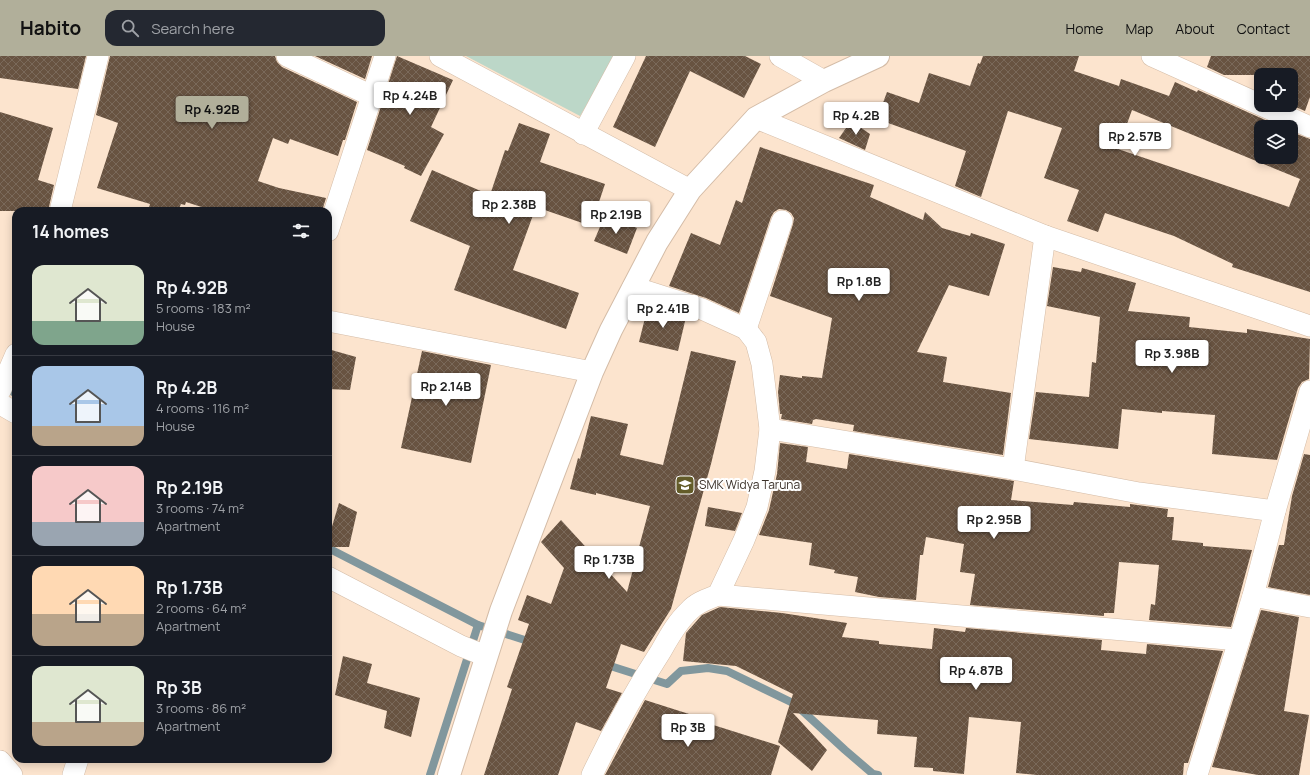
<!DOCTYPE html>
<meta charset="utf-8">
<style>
:root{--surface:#171b24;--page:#242831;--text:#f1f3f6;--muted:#9ea1a6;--line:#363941;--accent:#b1af9a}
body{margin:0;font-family:Manrope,sans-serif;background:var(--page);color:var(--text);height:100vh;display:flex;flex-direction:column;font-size:15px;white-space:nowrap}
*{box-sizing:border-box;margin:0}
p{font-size:13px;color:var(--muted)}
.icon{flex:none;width:22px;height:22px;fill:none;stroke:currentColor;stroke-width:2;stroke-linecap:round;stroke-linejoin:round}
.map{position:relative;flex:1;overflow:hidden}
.drawer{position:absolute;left:12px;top:151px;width:320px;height:556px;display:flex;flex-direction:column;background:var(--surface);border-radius:12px;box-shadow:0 2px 10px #0003}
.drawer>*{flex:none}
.controls{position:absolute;left:1254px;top:12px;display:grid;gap:8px}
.controls a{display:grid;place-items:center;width:44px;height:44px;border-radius:8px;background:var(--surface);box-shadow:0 2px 10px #0003;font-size:20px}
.price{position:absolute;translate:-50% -34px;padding:0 9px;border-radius:4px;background:#fff;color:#222;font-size:13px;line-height:26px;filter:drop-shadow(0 1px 2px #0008)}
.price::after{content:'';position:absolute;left:50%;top:24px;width:12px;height:9px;margin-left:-6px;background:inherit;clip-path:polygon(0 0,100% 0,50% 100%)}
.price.current{background:var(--accent);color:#111}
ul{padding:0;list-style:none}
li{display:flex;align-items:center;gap:12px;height:100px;padding:0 20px}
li+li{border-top:1px solid var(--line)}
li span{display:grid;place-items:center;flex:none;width:112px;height:80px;border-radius:12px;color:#555}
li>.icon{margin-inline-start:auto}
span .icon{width:48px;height:48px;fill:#fffc;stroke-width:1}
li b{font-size:17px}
h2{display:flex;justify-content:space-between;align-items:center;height:48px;padding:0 20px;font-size:17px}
header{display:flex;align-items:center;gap:24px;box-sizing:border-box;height:56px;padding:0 20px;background:var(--accent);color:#111}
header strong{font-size:19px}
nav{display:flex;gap:22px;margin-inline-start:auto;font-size:14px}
.search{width:280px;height:36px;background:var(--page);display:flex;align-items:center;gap:10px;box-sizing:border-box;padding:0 14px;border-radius:12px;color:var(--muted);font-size:15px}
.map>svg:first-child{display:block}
.pitch{fill:#bcd7c8}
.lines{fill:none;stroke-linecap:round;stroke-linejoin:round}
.stream{stroke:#81979d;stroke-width:8}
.building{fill:url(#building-cross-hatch);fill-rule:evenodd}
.street-casing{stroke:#d4bca7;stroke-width:22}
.secondary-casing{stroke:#d4bca7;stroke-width:24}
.street{stroke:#fff;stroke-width:21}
.secondary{stroke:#fff;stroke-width:22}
.labels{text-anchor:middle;stroke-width:4;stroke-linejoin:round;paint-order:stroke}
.poi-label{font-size:12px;fill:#3c322a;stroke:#fff;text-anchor:start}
</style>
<header>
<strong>Habito</strong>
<div class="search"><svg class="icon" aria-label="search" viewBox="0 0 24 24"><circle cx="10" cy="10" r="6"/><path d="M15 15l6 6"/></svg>Search here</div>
<nav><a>Home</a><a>Map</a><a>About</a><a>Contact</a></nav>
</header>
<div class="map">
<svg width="1310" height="719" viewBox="0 0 1310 719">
<defs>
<pattern id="building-cross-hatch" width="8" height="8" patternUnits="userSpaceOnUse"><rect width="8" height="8" fill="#685341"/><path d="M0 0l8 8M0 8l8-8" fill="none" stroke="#7a695a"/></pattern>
</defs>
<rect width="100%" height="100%" fill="#fce4ce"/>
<polygon class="pitch" points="466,0 615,0 580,60"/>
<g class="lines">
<g class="stream">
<polyline points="4,329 16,338"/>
<polyline points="328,492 478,569 534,587"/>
<polyline points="604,608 667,628 681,615 708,612 727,615 795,648 845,694 873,718 878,719"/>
<polyline points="430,719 478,569"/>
</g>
</g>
<g class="building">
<polygon points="0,0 86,0 78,33 0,22"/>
<polygon points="110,0 275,0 277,6 282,11 357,46 345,84 343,84 338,100 290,83 288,88 273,82 258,125 279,132 326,142 322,155 214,155 186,146 185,149 181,148 178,155 148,155 150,148 97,132 118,67 96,59"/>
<polygon points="315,0 372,0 365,23"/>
<polygon points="397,0 453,24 431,71 444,78 421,120 404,112 405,110 367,94"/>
<polygon points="646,0 745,0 761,8 744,42 690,15 655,91 613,71"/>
<path d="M983,0H1079L1074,15L1119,30L1121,23L1169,40L1175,26L1197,36L1198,34L1281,71H1261V101H1291V76L1310,83V236L1232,211L1233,208L1174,180L1105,157L1098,176L1067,165L1079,134L1044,122L1062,72L1008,55L981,141L955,130L966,95L877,63L887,36L919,47L929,17L970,30L978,7L980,8ZM1132,54L1300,123L1289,151L1118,93Z"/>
<polygon points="1211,0 1310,0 1310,41 1305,55 1291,49 1291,19 1224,19 1207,11"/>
<polygon points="0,56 53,72 38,124 54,129 48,155 0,155"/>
<polygon points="851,65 870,78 865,94 839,82"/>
<polygon points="519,67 550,78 540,106 605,128 591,170 536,151 513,214 579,237 566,273 454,234 470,190 410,165 432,114 490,139 505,94 508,95"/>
<polygon points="760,91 874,129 870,141 923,164 925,156 942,172 970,180 971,177 1005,188 989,240 949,229 917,296 947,301 943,326 1011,337 1003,399 853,375 854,369 816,363 813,364 812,368 781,363 782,358 780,358 778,336 780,319 802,322 802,320 822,322 832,262 770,240 793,168 794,162 791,157 786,154 779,153 774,156 771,161 739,257 706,242 669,230 691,177 720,189 736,144 742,147"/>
<polygon points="605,159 637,172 627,198 594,185"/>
<polygon points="1053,211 1081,216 1082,212 1136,227 1128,255 1190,261 1189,271 1247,277 1247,273 1310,283 1309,323 1302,326 1298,332 1277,404 1212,398 1215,359 1162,355 1162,357 1122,353 1118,393 1029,383 1036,336 1089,341 1092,306 1096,307 1100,261 1047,250"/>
<polygon points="648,250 686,261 678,295 639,286"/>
<polygon points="328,293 356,301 350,334 328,333"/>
<polygon points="422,295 491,309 471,407 401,392"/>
<polygon points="691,295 736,305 711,408 671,553 644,596 621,588 606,632 622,637 601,675 576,666 558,719 484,719 512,633 507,631 529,568 518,564 527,539 551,548 564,512 541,486 561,464 627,536 650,450 596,437 596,439 570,433 578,402 580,403 591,360 628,368 620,399 663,409"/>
<polygon points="780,387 808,391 806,406 847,413 849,398 1014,425 1011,444 1073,449 1074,446 1130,451 1130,448 1168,453 1167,461 1174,461 1172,484 1203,487 1203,490 1252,494 1231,571 1149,564 1151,548 1155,549 1159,509 1119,506 1114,557 1104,557 1104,560 970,549 975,518 960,516 964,488 926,481 923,499 920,499 916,544 879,541 855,536 858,521 834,517 835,514 809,509 812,487 759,479 769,454 777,418"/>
<polygon points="1304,398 1310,399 1310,539 1268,531 1279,489 1284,489 1292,440"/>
<polygon points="339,447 357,456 349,491 328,491 328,484"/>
<polygon points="708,451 742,457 735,475 705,470"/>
<polygon points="720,551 782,557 847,567 842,581 879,585 879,588 932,593 934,572 965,576 966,572 1102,584 1101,594 1146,598 1147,588 1223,595 1188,707 1184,707 1183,719 1037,719 1016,717 1021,666 969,661 964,718 933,715 933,712 914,711 917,681 877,678 878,664 793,657 827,694 812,715 778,686 793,638 736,610 683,605 686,577 702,559"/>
<polygon points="1261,554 1299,561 1284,655 1309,659 1299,719 1258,719 1212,711"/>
<polygon points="343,600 372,608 367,627 420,642 411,681 384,672 387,655 335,639"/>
<polygon points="645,644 689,658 688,661 780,690 771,719 605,719"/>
</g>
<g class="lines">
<defs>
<g id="street">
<polyline points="287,0 372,40"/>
<polyline points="440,0 690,134"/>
<polyline points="780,0 824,25"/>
<polyline points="1152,0 1310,71"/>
<polyline points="756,62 1045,180 1310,270"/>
<polyline points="583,78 625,0"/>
<polyline points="60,155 98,0"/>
<polyline points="328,175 385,0"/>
<polyline points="328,265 592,316"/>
<polyline points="746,273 782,165"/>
<polyline points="0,335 16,298"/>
<polyline points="0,348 16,357"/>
<polyline points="770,373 1013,413 1139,437 1275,455"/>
<polyline points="1013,413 1045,180"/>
<polyline points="328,521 461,590 486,600"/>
<polyline points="718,539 1239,584"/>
<polyline points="1253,540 1310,551"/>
<polyline points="0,705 12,719"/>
<polyline points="73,719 78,703"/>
<path d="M592,719C612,677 635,635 661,595C669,581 677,566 689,555C697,546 708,543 718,539L744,484L757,451L765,415L770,373L762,308L756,286L746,273L702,253L633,231"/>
<polyline points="1197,719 1253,540 1275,455 1310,335"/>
</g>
<polyline id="secondary" points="449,719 501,555 592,316 611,274 657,186 690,134 756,62 824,25 878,0"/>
</defs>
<use href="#street" class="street-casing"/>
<use href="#secondary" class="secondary-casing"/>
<use href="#street" class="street"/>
<use href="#secondary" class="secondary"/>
</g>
<defs>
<symbol id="school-square" viewBox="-11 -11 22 22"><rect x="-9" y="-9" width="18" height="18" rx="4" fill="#635c29" stroke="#fff"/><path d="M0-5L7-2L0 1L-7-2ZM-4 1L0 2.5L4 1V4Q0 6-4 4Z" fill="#fff"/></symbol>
</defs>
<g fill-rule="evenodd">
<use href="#school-square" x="674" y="418" width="22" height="22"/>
</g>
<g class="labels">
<g class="poi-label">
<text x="699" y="433">SMK Widya Taruna</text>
</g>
</g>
</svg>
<div class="controls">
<a><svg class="icon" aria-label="locate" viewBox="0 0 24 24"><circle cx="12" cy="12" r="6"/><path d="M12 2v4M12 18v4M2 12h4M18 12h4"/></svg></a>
<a><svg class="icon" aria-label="layers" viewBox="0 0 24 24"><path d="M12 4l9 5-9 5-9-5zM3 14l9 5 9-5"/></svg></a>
</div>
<b class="price" style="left:410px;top:60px">Rp 4.24B</b>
<b class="price current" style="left:212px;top:74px">Rp 4.92B</b>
<b class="price" style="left:856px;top:80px">Rp 4.2B</b>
<b class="price" style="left:1135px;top:101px">Rp 2.57B</b>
<b class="price" style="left:509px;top:169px">Rp 2.38B</b>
<b class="price" style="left:616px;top:179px">Rp 2.19B</b>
<b class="price" style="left:859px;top:246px">Rp 1.8B</b>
<b class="price" style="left:663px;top:273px">Rp 2.41B</b>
<b class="price" style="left:1172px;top:318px">Rp 3.98B</b>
<b class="price" style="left:446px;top:351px">Rp 2.14B</b>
<b class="price" style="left:994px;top:484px">Rp 2.95B</b>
<b class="price" style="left:609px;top:524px">Rp 1.73B</b>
<b class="price" style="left:976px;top:635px">Rp 4.87B</b>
<b class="price" style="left:688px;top:692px">Rp 3B</b>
<section class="drawer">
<h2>14 homes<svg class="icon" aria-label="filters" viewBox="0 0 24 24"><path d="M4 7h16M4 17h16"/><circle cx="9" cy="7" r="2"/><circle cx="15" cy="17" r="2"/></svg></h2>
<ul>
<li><span style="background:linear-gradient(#dfe7d0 70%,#7fa58c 0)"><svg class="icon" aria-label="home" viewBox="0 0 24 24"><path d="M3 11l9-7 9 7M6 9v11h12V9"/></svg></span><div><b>Rp 4.92B</b><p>5 rooms · 183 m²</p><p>House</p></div></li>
<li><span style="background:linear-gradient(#a9c7e8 75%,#b9a48a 0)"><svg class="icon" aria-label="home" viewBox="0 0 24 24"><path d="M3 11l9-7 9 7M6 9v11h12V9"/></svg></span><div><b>Rp 4.2B</b><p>4 rooms · 116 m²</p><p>House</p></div></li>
<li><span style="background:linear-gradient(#f6c9c9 70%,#9aa5b1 0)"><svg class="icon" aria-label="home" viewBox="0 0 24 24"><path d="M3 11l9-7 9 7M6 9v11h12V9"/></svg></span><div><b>Rp 2.19B</b><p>3 rooms · 74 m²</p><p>Apartment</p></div></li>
<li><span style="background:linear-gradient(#ffd9b3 60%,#b9a48a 0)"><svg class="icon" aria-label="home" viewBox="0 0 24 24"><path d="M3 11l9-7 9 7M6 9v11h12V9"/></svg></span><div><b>Rp 1.73B</b><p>2 rooms · 64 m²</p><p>Apartment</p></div></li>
<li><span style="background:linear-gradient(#dfe7d0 70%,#b9a48a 0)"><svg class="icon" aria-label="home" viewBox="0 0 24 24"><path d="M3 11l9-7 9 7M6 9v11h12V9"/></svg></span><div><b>Rp 3B</b><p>3 rooms · 86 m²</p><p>Apartment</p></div></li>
</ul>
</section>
</div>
